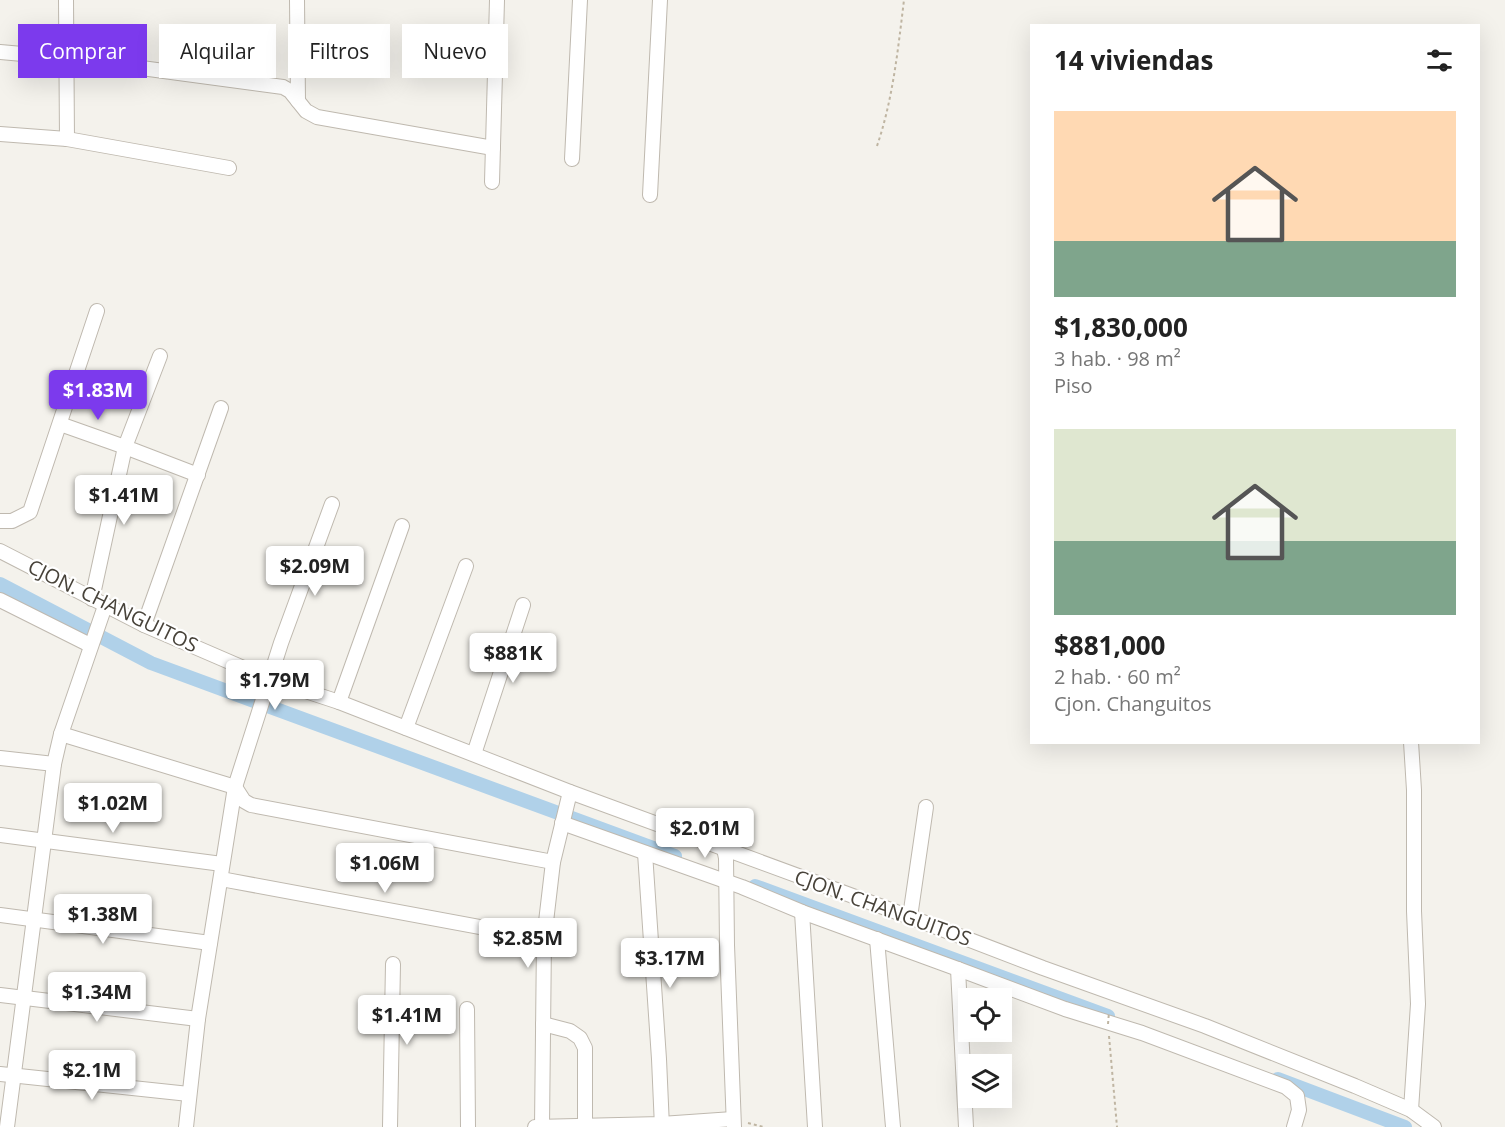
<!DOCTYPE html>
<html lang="es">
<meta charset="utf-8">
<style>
:root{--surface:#fff;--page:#f6f6f6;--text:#222;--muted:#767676;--accent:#7c3aed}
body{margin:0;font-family:"Open Sans",sans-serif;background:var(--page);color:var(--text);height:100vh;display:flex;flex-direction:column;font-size:22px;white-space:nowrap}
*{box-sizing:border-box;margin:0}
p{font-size:20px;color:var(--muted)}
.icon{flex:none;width:33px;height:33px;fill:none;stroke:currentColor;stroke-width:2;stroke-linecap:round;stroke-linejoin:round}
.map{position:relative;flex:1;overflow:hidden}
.details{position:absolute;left:1030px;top:24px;width:450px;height:720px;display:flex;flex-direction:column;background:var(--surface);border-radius:0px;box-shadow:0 6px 24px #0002}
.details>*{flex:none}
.top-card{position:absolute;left:18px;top:24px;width:570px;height:54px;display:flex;gap:12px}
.controls{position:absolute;left:958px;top:988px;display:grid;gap:12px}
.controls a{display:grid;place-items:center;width:54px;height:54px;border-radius:0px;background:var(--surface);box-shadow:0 6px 24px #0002;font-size:30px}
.price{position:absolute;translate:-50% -51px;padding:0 14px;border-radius:6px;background:#fff;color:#222;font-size:20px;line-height:39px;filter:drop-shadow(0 2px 3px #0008)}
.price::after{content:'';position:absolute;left:50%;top:36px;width:18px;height:14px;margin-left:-9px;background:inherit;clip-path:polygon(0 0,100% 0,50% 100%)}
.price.on{background:var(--accent);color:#fff}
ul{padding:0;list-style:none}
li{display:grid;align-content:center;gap:12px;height:318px;padding:0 24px}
li span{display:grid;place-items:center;height:186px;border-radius:0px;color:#555}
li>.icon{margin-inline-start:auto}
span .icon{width:108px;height:108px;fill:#fffc;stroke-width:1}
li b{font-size:26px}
h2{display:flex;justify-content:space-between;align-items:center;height:72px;padding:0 24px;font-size:26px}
.chip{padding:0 21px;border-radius:0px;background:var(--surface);box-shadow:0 6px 24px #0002;font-size:21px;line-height:54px}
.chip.on{background:var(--accent);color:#fff}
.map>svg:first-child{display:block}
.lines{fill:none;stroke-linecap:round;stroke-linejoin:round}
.canal{stroke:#b0d1e9;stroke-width:14}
.minor-casing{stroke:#bfb9af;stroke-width:16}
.path{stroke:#bfb5a2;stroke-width:2;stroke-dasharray:3 3;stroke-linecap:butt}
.minor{stroke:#fff;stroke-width:14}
.path-bridge{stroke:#bfb5a2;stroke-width:2;stroke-dasharray:3 3;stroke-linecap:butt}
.labels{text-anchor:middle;stroke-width:4.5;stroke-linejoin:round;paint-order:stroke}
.street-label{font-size:20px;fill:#48433a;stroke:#fff}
</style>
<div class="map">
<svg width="1505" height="1127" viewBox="0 0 1505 1127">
<rect width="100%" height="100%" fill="#f4f2ec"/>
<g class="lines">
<g class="canal">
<polyline points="0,584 151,663 675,856"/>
<polyline points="755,886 1108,1016"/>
<polyline points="1278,1079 1405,1127"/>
</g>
<defs>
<g id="minor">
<polyline points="66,0 67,139"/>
<polyline points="297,0 298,101"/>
<polyline points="0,52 67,58 283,87 290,91 306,111 317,117 493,148"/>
<polyline points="0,134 67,139 229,168"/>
<polyline points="572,159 580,0"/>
<polyline points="492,182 497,0"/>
<polyline points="650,195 660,0"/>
<polyline points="160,356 125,447 198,475"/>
<polyline points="60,424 125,447 92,599"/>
<polyline points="0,521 12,521 30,512 97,311"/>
<polyline points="0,551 144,625 269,679 339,702 570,792 910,917 1043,968 1205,1026 1355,1086 1411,1110 1434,1127"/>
<polyline points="0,600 90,645"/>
<polyline points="144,625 221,408"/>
<polyline points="339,702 402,526"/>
<polyline points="406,728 466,566"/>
<polyline points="61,734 235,787 244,801 251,805 553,862"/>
<polyline points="1411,742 1414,790 1414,911 1418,1004 1411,1110"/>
<polyline points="474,754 523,605"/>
<polyline points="0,758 54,764"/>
<polyline points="562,823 742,887 802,912 958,969 966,1127"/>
<polyline points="0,835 222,864"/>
<polyline points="724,849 726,858 727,945 734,1127"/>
<polyline points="645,853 659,1059 662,1127"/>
<polyline points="221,879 544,939"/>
<polyline points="802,912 815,1127"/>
<polyline points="0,915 210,943"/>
<polyline points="910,917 926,807"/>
<polyline points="877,939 893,1127"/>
<polyline points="958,969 1065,1009 1142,1033 1286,1087 1297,1096 1299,1110 1294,1127"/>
<polyline points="0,995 198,1019"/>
<polyline points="467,1009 468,1127"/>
<polyline points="543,1024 570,1031 580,1038 585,1048 585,1125"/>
<polyline points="0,1074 189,1094"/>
<polyline points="7,1127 54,764 61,734 105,606"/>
<polyline points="186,1127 198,1019 235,787 281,643 332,504"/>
<polyline points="390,1127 393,964"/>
<polyline points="535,1127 661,1124 733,1119"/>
<polyline points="542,1127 544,939 553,862 570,792"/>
</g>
</defs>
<use href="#minor" class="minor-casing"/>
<g class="path">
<path d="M877,146C893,99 898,49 904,0"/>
<polyline points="1109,1036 1117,1127"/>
<polyline points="748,1123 764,1127"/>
</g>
<use href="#minor" class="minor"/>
<polyline class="path-bridge" points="1108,1024 1109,1012"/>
</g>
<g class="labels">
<g class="street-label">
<text transform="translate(113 606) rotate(26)" y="7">CJON. CHANGUITOS</text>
<text transform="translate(883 908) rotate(20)" y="7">CJON. CHANGUITOS</text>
</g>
</g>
</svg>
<div class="controls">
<a><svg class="icon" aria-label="locate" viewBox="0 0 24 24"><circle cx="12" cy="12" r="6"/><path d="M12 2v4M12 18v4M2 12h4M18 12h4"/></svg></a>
<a><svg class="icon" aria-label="layers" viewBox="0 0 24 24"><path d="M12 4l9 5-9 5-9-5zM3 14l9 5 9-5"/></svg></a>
</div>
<b class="price on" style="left:98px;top:421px">$1.83M</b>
<b class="price" style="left:124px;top:526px">$1.41M</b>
<b class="price" style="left:315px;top:597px">$2.09M</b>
<b class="price" style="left:513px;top:684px">$881K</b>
<b class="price" style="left:275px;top:711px">$1.79M</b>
<b class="price" style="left:113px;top:834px">$1.02M</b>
<b class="price" style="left:705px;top:859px">$2.01M</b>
<b class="price" style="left:385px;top:894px">$1.06M</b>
<b class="price" style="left:103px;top:945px">$1.38M</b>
<b class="price" style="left:528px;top:969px">$2.85M</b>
<b class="price" style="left:670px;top:989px">$3.17M</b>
<b class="price" style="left:97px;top:1023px">$1.34M</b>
<b class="price" style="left:407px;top:1046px">$1.41M</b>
<b class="price" style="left:92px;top:1101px">$2.1M</b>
<div class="top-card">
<a class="chip on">Comprar</a>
<a class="chip">Alquilar</a>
<a class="chip">Filtros</a>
<a class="chip">Nuevo</a>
</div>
<section class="details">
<h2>14 viviendas<svg class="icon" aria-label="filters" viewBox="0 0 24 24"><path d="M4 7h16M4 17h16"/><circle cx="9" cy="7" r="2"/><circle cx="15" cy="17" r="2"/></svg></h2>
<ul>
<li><span style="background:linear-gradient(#ffd9b3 70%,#7fa58c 0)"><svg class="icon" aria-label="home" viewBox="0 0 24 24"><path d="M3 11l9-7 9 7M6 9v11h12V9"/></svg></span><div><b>$1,830,000</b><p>3 hab. · 98 m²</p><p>Piso</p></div></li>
<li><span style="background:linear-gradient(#dfe7d0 60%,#7fa58c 0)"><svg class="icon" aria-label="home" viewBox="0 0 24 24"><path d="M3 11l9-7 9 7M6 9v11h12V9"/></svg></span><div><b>$881,000</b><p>2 hab. · 60 m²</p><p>Cjon. Changuitos</p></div></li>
</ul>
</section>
</div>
